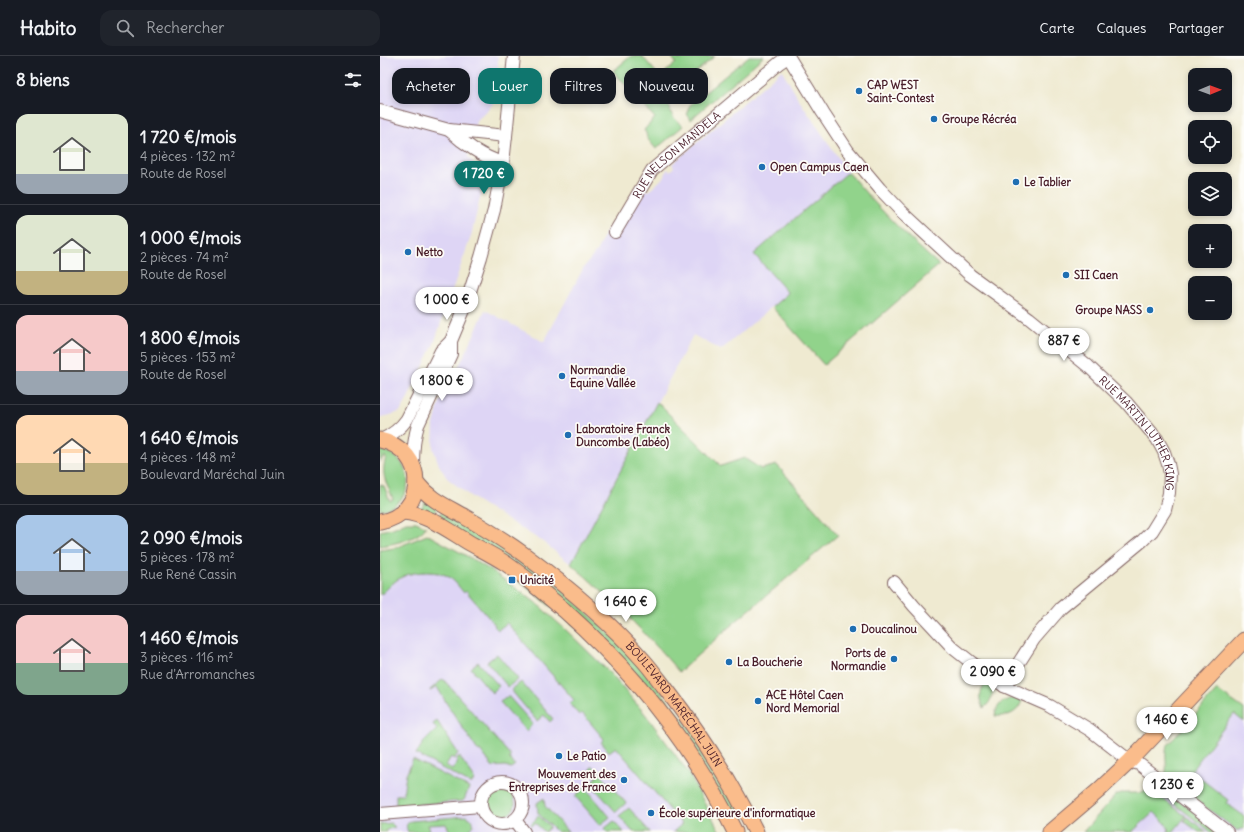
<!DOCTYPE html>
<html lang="fr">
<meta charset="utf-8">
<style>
:root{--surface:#171b24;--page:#20242c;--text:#f1f3f6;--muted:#9ea1a6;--line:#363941;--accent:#0f766e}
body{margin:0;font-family:Delius,sans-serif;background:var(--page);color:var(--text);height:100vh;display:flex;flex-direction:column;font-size:15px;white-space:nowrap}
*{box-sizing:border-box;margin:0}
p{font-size:13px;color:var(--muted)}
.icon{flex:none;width:22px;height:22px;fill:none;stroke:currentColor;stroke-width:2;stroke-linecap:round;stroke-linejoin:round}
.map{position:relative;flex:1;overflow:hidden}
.sheet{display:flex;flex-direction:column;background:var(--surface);width:380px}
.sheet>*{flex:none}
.hud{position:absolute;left:12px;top:12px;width:380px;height:36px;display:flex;gap:8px}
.needle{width:26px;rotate:89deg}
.fabs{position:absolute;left:808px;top:12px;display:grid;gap:8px}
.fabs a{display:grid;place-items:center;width:44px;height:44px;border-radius:8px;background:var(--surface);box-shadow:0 2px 6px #0003;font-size:20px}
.price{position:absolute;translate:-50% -34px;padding:0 9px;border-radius:14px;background:#fff;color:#222;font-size:13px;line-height:26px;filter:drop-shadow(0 1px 2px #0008)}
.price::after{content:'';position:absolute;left:50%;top:24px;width:12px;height:9px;margin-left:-6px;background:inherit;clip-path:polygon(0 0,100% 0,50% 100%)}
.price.on{background:var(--accent);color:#fff}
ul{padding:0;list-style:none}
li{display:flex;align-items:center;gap:12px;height:100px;padding:0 16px}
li+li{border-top:1px solid var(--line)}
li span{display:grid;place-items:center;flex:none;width:112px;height:80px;border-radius:12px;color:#555}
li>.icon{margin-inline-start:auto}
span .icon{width:48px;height:48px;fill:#fffc;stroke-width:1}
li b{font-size:17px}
h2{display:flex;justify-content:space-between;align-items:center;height:48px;padding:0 16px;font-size:17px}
.tag{padding:0 14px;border-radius:12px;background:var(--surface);box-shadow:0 2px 6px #0003;font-size:14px;line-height:36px}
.tag.on{background:var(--accent);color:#fff}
header{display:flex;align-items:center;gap:24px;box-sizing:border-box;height:56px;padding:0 20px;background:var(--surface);border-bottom:1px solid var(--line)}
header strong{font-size:19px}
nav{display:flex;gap:22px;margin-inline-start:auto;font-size:14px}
.search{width:280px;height:36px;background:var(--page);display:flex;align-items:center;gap:10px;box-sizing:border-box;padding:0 14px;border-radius:12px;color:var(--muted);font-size:15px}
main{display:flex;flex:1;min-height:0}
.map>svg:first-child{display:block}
.built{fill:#ded5f5}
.green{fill:#91d38b;stroke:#6e795b}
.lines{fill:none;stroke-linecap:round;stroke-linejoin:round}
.minor-casing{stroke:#846665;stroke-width:14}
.major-casing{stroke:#846665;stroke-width:17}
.minor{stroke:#fff;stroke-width:12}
.major{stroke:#fabc8b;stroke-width:15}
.poi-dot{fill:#1f6fb2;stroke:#fdfcf7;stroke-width:1.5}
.labels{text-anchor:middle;stroke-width:3.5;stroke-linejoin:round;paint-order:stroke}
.poi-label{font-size:11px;font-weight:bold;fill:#4a1f2b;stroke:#fdfcf7;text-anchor:start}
.street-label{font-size:11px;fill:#4a1f2b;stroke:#fdfcf7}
</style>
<header>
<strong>Habito</strong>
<div class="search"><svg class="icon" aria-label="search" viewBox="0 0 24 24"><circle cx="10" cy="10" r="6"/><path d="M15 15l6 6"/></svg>Rechercher</div>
<nav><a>Carte</a><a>Calques</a><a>Partager</a></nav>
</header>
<main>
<section class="sheet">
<h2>8 biens<svg class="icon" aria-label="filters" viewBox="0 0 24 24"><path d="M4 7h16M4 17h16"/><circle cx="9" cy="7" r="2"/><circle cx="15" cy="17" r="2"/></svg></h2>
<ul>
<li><span style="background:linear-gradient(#dfe7d0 75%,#9aa5b1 0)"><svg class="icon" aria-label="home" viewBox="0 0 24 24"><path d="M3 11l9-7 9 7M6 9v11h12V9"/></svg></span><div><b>1 720 €/mois</b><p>4 pièces · 132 m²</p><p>Route de Rosel</p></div></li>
<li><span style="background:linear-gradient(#dfe7d0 70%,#c2b280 0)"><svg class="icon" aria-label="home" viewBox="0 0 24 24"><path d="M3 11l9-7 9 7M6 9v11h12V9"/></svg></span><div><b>1 000 €/mois</b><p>2 pièces · 74 m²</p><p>Route de Rosel</p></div></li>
<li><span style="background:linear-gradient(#f6c9c9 70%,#9aa5b1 0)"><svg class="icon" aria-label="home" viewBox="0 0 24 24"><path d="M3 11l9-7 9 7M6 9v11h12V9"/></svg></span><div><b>1 800 €/mois</b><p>5 pièces · 153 m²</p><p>Route de Rosel</p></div></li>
<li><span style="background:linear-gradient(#ffd9b3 60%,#c2b280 0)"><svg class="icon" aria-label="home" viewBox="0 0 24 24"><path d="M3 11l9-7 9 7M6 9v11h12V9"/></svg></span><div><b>1 640 €/mois</b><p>4 pièces · 148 m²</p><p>Boulevard Maréchal Juin</p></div></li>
<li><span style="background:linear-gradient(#a9c7e8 70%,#9aa5b1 0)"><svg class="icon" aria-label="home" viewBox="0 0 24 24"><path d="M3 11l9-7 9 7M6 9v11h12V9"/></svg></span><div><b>2 090 €/mois</b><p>5 pièces · 178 m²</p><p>Rue René Cassin</p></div></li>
<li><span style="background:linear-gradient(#f6c9c9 60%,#7fa58c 0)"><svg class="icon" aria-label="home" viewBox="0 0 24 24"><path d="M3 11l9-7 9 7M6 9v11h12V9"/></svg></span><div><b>1 460 €/mois</b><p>3 pièces · 116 m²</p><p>Rue d'Arromanches</p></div></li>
</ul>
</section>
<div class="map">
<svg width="864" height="776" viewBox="0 0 864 776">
<rect width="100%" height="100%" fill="#fdfcf7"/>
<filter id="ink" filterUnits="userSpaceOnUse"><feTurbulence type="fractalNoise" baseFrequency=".025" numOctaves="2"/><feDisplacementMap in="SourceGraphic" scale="8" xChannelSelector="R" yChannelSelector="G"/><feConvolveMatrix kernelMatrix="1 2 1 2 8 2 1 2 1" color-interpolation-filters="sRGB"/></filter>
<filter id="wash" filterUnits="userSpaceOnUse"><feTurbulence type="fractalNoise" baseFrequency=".012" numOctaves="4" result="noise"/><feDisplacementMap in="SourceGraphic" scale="16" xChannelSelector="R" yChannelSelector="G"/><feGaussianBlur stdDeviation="0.9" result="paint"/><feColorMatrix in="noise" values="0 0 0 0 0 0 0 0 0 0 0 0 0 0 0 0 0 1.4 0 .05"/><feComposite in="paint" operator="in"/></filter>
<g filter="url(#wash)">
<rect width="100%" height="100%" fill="#efead1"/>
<g class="built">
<polygon points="0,0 118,0 118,26 114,46 108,54 96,65 88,100 99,115 101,138 91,180 53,290 25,348 20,356 0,362"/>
<polygon points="402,14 419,44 468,116 374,198 408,237 341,294 313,279 191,508 163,486 94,443 67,422 59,409 53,392 54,368 59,348 87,294 105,254 164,286 204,211 216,196 228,172 238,178 263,133 269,135 285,120 287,113 290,115 294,111 292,108"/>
<polygon points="47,479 50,480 85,499 112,515 155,546 220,606 242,630 266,659 294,697 309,718 340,776 0,776 0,494 15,492"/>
<polygon points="837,634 864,653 864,776 704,776 765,743 792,716"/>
</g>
<g class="green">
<polygon points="251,0 262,0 280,21 296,7 291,0 296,0 299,4 304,0 335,0 284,43 290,51 291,57 294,62 303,70 276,93 267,82 266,77 264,74 275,62 233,15"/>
<path d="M369,0H384L310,64C306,58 307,55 310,49Z"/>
<path d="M468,116C496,150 526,180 559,209L444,309L392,251L408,237L374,198Z"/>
<path d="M277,346L341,410L364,402L381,413L397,409L458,479L348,572L299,616C266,577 230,541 191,508Z"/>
<path d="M0,394C25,398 38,428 18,446C13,451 8,452 2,454H0V428L4,430L10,445L13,443C7,427 0,420 6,401H3L0,407Z"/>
<polygon points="46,445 57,451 53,459 41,453"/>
<polygon points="63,454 103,477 177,529 248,595 315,678 371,776 360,776 254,616 58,462"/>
<path d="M26,466H36L45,470V472C38,483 13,488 0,490V475L13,472Z"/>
<path d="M47,479L50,480L85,499L112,515L155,546L186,574L228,615L266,659L294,697L309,718L340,776H293L302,768L236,691L229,696L221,686L224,683L202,657L199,659L190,648L194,644L127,567L118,574L114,570L115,569L86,535L84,537C79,531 75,525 69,521C59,514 35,515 24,520C14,524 8,533 0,539V494L15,492Z"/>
<polygon points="117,598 138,623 128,631 107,606"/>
<polygon points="98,606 119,630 112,637 91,612"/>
<polygon points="63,623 131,700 129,702 135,709 131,712 125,710 113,711 100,694 98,695 67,648 57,631 50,635 50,634"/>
<path d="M608,624C615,634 613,644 604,652C599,643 599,632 608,624Z"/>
<polygon points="141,626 173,663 170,666 164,659 157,665 131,634"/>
<path d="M837,634L864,653V666L854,658L811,715L848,744L846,747L864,760V773H860L858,775L785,721C788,711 784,700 787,690Z"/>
<polygon points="128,640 153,668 146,675 120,646"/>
<path d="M635,642L642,644C639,657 628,661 615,660C616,648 625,643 635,642Z"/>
<polygon points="57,665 78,697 74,703 71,701 66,709 72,714 78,706 76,704 79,700 93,720 94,724 91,728 36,698 43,687 57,673 53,668"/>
<polygon points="33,703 89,732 84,744 83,745 16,750 16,739 23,739 26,719"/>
<polygon points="213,710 246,747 236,756 210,727 217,721 210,713"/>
<polygon points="776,729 778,729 840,776 831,776 775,733"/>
<polygon points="205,731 230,761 220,769 195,740"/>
<polygon points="769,733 806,760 793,776 787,776 789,774 787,769 774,756 752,776 703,776 736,739 741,737 759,737"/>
<circle cx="122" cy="747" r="13"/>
<polygon points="164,742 165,750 188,776 177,776 158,757 157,747"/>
<polygon points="249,752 270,776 253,776 239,760"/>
<polygon points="158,759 170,771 165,776 155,767 152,770 151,768 155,764"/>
<path d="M86,760L91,763L94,769L88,776H70L66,768L48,769L50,774L46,776H28C26,771 25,768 31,765Z"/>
<polygon points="807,761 827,776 819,776 804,765"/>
<polygon points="234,765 244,776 227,776 224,773"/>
<polygon points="11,767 15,771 6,774 6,776 0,776 0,768"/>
</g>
</g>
<g filter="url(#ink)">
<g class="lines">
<defs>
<g id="minor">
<path id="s1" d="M408,0L443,57L468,95L500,133L521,155L590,219L649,262L708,310L746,346L777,383L784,396L788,408L790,418L789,437L785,454L772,475L762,485L681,552L654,583L624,630"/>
<polyline points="0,55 69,74 126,80"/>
<path d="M69,74C83,87 104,102 123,107"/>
<path id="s2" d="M235,176L272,114L399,7L408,1"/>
<path d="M1,384C12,379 20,373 27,363L61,295L71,285"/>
<path d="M33,409C33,395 34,382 38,369L71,298V285L84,254L101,201L114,154L123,107L126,80L134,0"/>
<polyline points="514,526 534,550 573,592 592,607 624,630 670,650 710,674 750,705 759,708 847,776"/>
<circle cx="122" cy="747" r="21"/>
<polyline points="0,758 101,750"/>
<polyline points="135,764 144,776"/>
</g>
<g id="major">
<path d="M0,384C48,394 48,458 0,466"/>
<path id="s3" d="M36,426C50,444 66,450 85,461C106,473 127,486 146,500C188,531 229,565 264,605C272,614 279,624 286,633C321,678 351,725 376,776"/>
<path d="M23,456C47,458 68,474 88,486C100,493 113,499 125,507C146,521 165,538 184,554C255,617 313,691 355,776"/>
<polyline points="670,776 718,735 750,705 864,584"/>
</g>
</defs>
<use href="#minor" class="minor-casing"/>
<use href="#major" class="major-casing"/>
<use href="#minor" class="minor"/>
<use href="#major" class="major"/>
</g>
</g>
<g class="poi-dot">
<circle cx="479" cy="35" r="4"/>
<circle cx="554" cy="63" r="4"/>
<circle cx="382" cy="111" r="4"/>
<circle cx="636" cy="126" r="4"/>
<circle cx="28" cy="196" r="4"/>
<circle cx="686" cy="219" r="4"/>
<circle cx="770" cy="254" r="4"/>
<circle cx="182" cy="320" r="4"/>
<circle cx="188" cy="379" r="4"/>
<rect x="128" y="520" width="8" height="8" rx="2"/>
<circle cx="473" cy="573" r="4"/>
<circle cx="514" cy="603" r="4"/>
<circle cx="349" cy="606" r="4"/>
<circle cx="378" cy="645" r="4"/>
<circle cx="179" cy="700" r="4"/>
<circle cx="244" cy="724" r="4"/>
<circle cx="271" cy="757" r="4"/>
</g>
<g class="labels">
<g class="poi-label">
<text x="487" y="33">CAP WEST<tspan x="487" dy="13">Saint-Contest</tspan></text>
<text x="562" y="67">Groupe Récréa</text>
<text x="390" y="115">Open Campus Caen</text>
<text x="644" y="130">Le Tablier</text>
<text x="36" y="200">Netto</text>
<text x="694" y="223">SII Caen</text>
<text x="762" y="258" text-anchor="end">Groupe NASS</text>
<text x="190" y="318">Normandie<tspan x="190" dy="13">Equine Vallée</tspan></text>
<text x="196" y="377">Laboratoire Franck<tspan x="196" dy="13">Duncombe (Labéo)</tspan></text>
<text x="140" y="528">Unicité</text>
<text x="481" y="577">Doucalinou</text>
<text x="506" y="601" text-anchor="end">Ports de<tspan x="506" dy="13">Normandie</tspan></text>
<text x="357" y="610">La Boucherie</text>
<text x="386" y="643">ACE Hôtel Caen<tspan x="386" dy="13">Nord Memorial</tspan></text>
<text x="187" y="704">Le Patio</text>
<text x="236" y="722" text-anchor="end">Mouvement des<tspan x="236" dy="13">Entreprises de France</tspan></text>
<text x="279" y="761">École supérieure d'informatique</text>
</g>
<g class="street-label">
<text dy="4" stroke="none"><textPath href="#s2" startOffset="100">RUE NELSON MANDELA</textPath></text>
<text dy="4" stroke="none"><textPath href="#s1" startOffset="522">RUE MARTIN LUTHER KING</textPath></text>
<text dy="4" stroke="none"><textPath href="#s3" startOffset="344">BOULEVARD MARÉCHAL JUIN</textPath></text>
</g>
</g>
</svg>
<div class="fabs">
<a><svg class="needle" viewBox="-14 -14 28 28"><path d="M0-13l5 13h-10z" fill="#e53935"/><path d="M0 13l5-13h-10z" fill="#9ea1a6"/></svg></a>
<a><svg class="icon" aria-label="locate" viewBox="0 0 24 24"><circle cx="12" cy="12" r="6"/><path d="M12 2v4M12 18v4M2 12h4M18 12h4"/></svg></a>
<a><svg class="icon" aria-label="layers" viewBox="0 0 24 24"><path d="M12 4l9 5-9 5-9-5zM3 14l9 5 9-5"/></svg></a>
<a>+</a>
<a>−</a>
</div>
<b class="price on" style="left:104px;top:139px">1 720 €</b>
<b class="price" style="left:67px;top:265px">1 000 €</b>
<b class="price" style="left:684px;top:306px">887 €</b>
<b class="price" style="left:62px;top:346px">1 800 €</b>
<b class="price" style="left:246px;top:567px">1 640 €</b>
<b class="price" style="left:613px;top:637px">2 090 €</b>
<b class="price" style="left:787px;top:685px">1 460 €</b>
<b class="price" style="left:793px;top:750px">1 230 €</b>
<div class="hud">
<a class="tag">Acheter</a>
<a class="tag on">Louer</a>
<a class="tag">Filtres</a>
<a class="tag">Nouveau</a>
</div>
</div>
</main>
